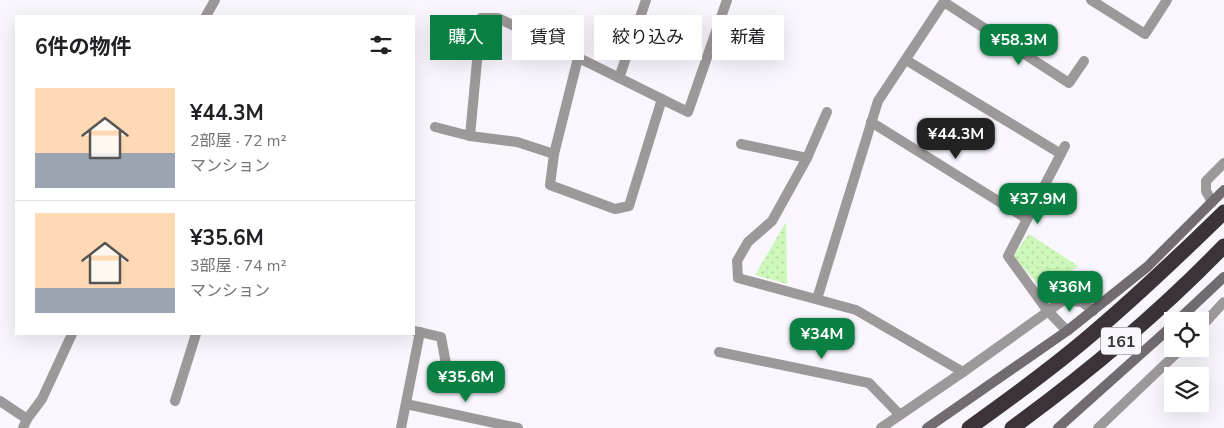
<!DOCTYPE html>
<html lang="ja">
<meta charset="utf-8">
<style>
:root{--surface:#fff;--page:#f6f6f6;--text:#202124;--muted:#757577;--line:#e0e0e0;--accent:#0b8043}
body{margin:0;font-family:"Nunito Sans","Noto Sans JP",sans-serif;background:var(--page);color:var(--text);height:100vh;display:flex;flex-direction:column;font-size:19px;white-space:nowrap}
*{box-sizing:border-box;margin:0}
p{font-size:16px;color:var(--muted)}
.icon{flex:none;width:28px;height:28px;fill:none;stroke:currentColor;stroke-width:2;stroke-linecap:round;stroke-linejoin:round}
.map{position:relative;flex:1;overflow:hidden}
.sheet{position:absolute;left:15px;top:15px;width:400px;height:320px;display:flex;flex-direction:column;background:var(--surface);border-radius:0px;box-shadow:0 5px 20px #0002}
.sheet>*{flex:none}
.banner{position:absolute;left:430px;top:15px;width:475px;height:45px;display:flex;gap:10px}
.tools{position:absolute;left:1164px;top:312px;display:grid;gap:10px}
.tools a{display:grid;place-items:center;width:45px;height:45px;border-radius:0px;background:var(--surface);box-shadow:0 5px 20px #0002;font-size:25px}
.price{position:absolute;translate:-50% -42px;padding:0 11px;border-radius:10px;background:var(--accent);color:#fff;font-size:16px;line-height:32px;filter:drop-shadow(0 1px 2px #0008)}
.price::after{content:'';position:absolute;left:50%;top:30px;width:15px;height:11px;margin-left:-8px;background:inherit;clip-path:polygon(0 0,100% 0,50% 100%)}
.price.current{background:#222;color:#fff}
ul{padding:0;list-style:none}
li{display:flex;align-items:center;gap:15px;height:125px;padding:0 20px}
li+li{border-top:1px solid var(--line)}
li span{display:grid;place-items:center;flex:none;width:140px;height:100px;border-radius:0px;color:#555}
li>.icon{margin-inline-start:auto}
span .icon{width:60px;height:60px;fill:#fffc;stroke-width:1}
li b{font-size:21px}
h2{display:flex;justify-content:space-between;align-items:center;height:60px;padding:0 20px;font-size:21px}
.chip{padding:0 18px;border-radius:0px;background:var(--surface);box-shadow:0 5px 20px #0002;font-size:18px;line-height:45px}
.chip.current{background:var(--accent);color:#fff}
.map>svg:first-child{display:block}
.park{fill:url(#park-dots)}
.lines{fill:none;stroke-linecap:round;stroke-linejoin:round}
.street{stroke:#9d999b;stroke-width:10}
.secondary{stroke:#726c70;stroke-width:10}
.highway{stroke:#3b3338;stroke-width:15}
.labels{text-anchor:middle;stroke-width:4;stroke-linejoin:round;paint-order:stroke}
.shield{fill:#f9f6fe;stroke:#706f74;stroke-width:1}
.shield-label{font-size:16px;font-weight:bold;fill:#363539}
</style>
<div class="map">
<svg width="1224" height="428" viewBox="0 0 1224 428">
<defs>
<pattern id="park-dots" width="8" height="8" patternUnits="userSpaceOnUse" patternTransform="scale(1.25)"><rect width="8" height="8" fill="#cdf8b9"/><path d="M2 2h.1M6 6h.1" fill="none" stroke="#b1d5a0" stroke-width="1.8" stroke-linecap="round"/></pattern>
</defs>
<rect width="100%" height="100%" fill="#f9f6fe"/>
<g class="park">
<polygon points="786,222 787,284 755,275"/>
<polygon points="1029,234 1078,266 1045,292 1013,256"/>
</g>
<g class="lines">
<g class="street">
<polyline points="1091,0 1145,34 1167,0"/>
<polyline points="944,2 1069,83 1084,61"/>
<polyline points="206,16 215,0"/>
<polyline points="578,58 554,154 550,185 615,209 629,206 662,99"/>
<polyline points="906,60 1061,154"/>
<polyline points="619,78 646,0"/>
<polyline points="827,112 807,158 772,221 748,242 737,261 738,278 856,310 963,372"/>
<polyline points="871,122 1027,219"/>
<polyline points="435,127 470,136 517,142 554,154"/>
<polyline points="470,136 481,18 498,18 688,112 727,0"/>
<polyline points="741,144 807,158"/>
<polyline points="1065,146 1008,256 1047,310 1067,331"/>
<polyline points="1212,202 1206,191 1206,181 1224,163"/>
<polyline points="817,299 878,101 945,0"/>
<polyline points="1200,328 1224,302"/>
<polyline points="415,331 441,337 446,364"/>
<polyline points="719,352 869,383 900,415"/>
<polyline points="0,401 27,419"/>
<polyline points="175,401 196,334"/>
<polyline points="406,404 518,428"/>
<polyline points="23,428 27,419 42,399 72,334"/>
<polyline points="401,428 420,332"/>
<polyline points="881,428 963,372 1064,300 1082,302 1093,311"/>
<polyline points="1098,428 1181,349"/>
</g>
<g class="secondary">
<polyline points="1177,321 1224,277"/>
<polyline points="927,428 1067,331 1147,267 1224,190"/>
<polyline points="1058,428 1172,326"/>
</g>
<g class="highway">
<path d="M969,428C1014,396 1058,364 1099,328C1142,291 1183,252 1224,212"/>
<path d="M1012,428C1086,374 1160,312 1224,246"/>
</g>
</g>
<g class="labels">
<rect class="shield" x="1101" y="327.5" width="40" height="27" rx="4"/>
<g class="shield-label">
<text x="1121" y="347">161</text>
</g>
</g>
</svg>
<div class="tools">
<a><svg class="icon" aria-label="locate" viewBox="0 0 24 24"><circle cx="12" cy="12" r="6"/><path d="M12 2v4M12 18v4M2 12h4M18 12h4"/></svg></a>
<a><svg class="icon" aria-label="layers" viewBox="0 0 24 24"><path d="M12 4l9 5-9 5-9-5zM3 14l9 5 9-5"/></svg></a>
</div>
<b class="price" style="left:1019px;top:66px">¥58.3M</b>
<b class="price current" style="left:956px;top:160px">¥44.3M</b>
<b class="price" style="left:1038px;top:225px">¥37.9M</b>
<b class="price" style="left:1070px;top:313px">¥36M</b>
<b class="price" style="left:822px;top:360px">¥34M</b>
<b class="price" style="left:466px;top:403px">¥35.6M</b>
<div class="banner">
<a class="chip current">購入</a>
<a class="chip">賃貸</a>
<a class="chip">絞り込み</a>
<a class="chip">新着</a>
</div>
<section class="sheet">
<h2>6件の物件<svg class="icon" aria-label="filters" viewBox="0 0 24 24"><path d="M4 7h16M4 17h16"/><circle cx="9" cy="7" r="2"/><circle cx="15" cy="17" r="2"/></svg></h2>
<ul>
<li><span style="background:linear-gradient(#ffd9b3 65%,#9aa5b1 0)"><svg class="icon" aria-label="home" viewBox="0 0 24 24"><path d="M3 11l9-7 9 7M6 9v11h12V9"/></svg></span><div><b>¥44.3M</b><p>2部屋 · 72 m²</p><p>マンション</p></div></li>
<li><span style="background:linear-gradient(#ffd9b3 75%,#9aa5b1 0)"><svg class="icon" aria-label="home" viewBox="0 0 24 24"><path d="M3 11l9-7 9 7M6 9v11h12V9"/></svg></span><div><b>¥35.6M</b><p>3部屋 · 74 m²</p><p>マンション</p></div></li>
</ul>
</section>
</div>
